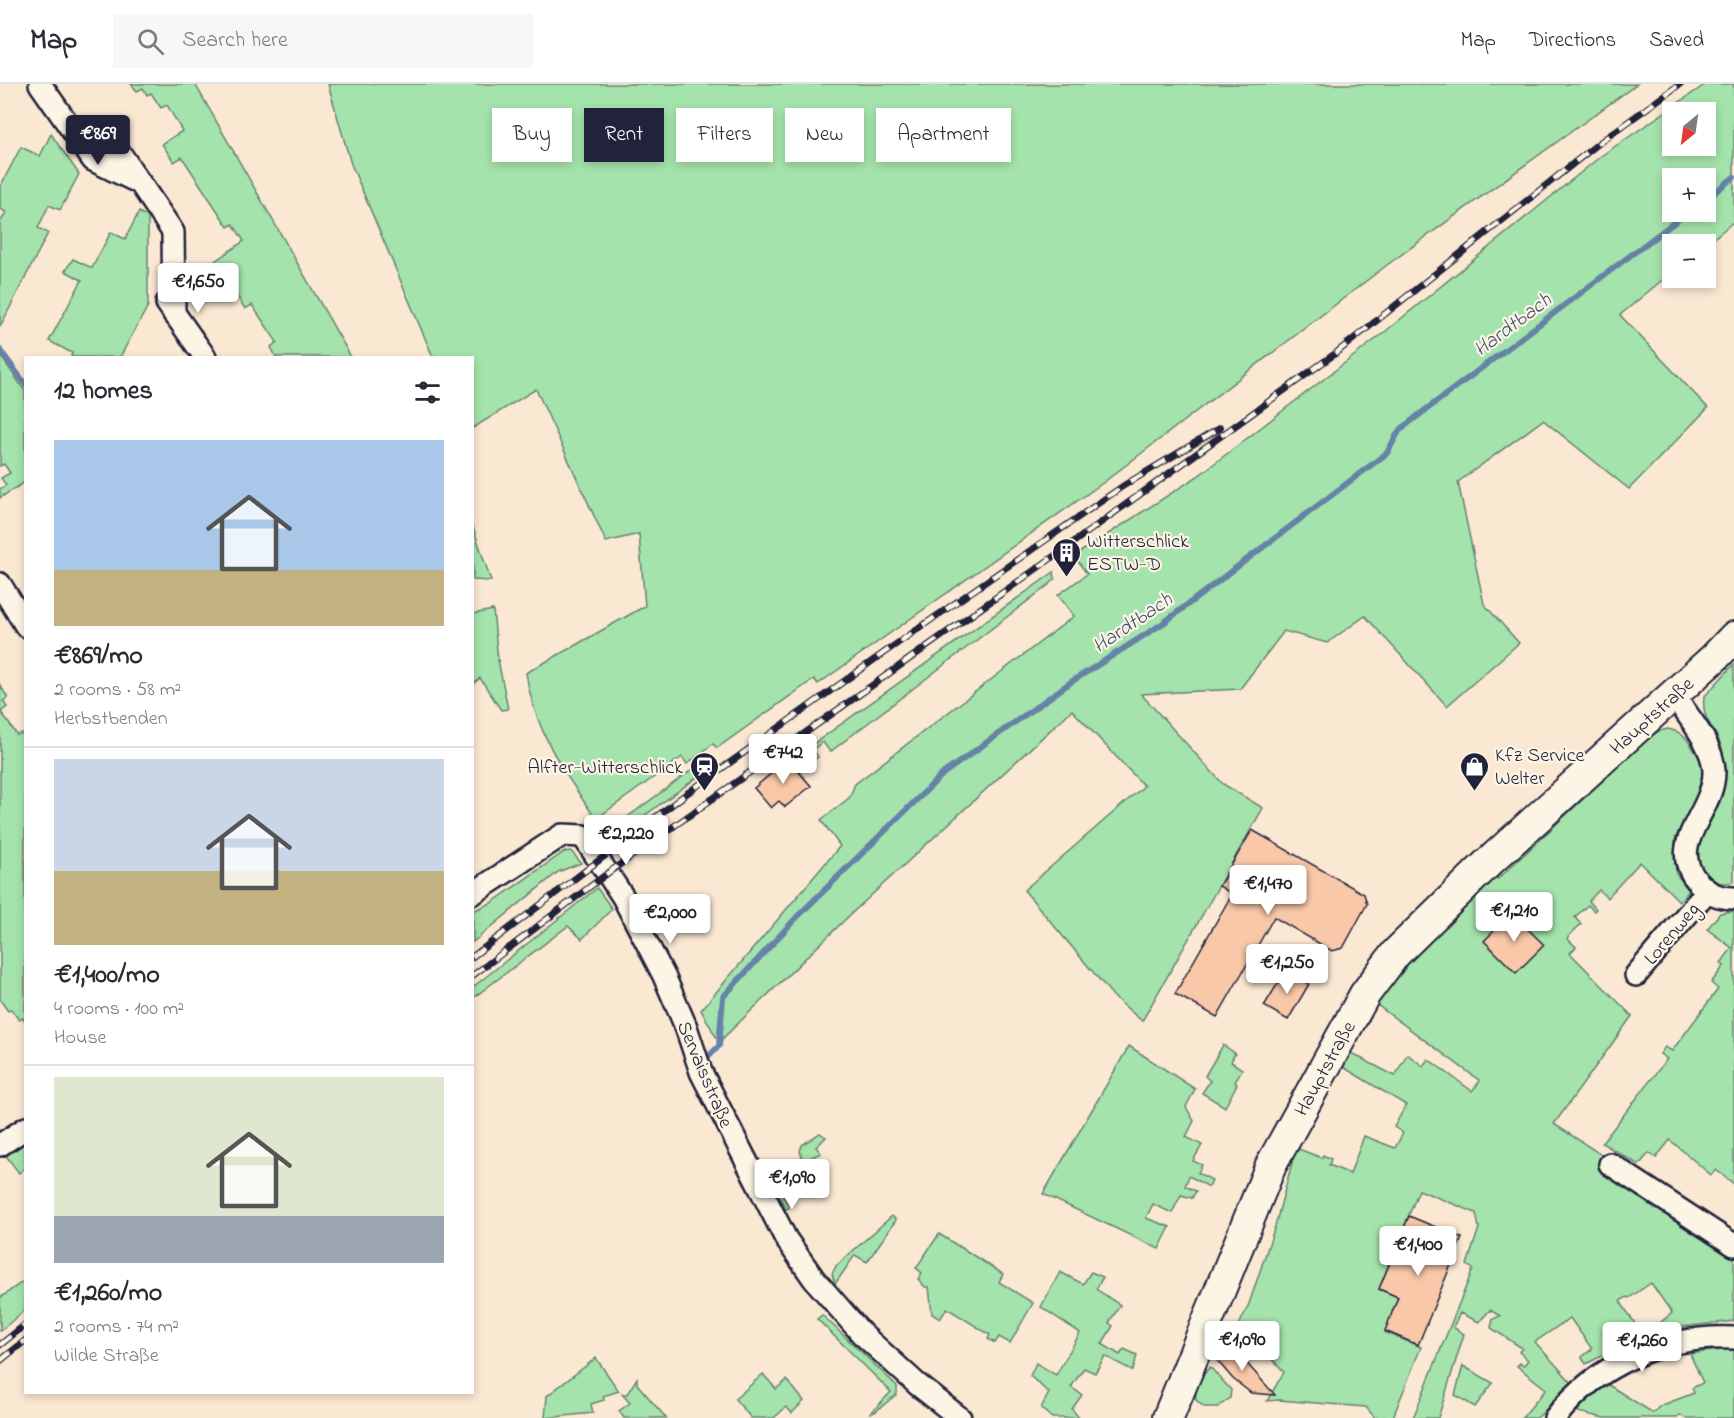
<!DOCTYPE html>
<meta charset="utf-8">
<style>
:root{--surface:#fff;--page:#f7f7f7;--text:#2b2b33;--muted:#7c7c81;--line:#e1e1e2;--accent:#22223b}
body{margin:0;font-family:"Indie Flower",sans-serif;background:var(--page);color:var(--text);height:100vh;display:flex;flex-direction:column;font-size:22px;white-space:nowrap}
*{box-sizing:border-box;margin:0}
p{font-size:20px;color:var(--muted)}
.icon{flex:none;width:33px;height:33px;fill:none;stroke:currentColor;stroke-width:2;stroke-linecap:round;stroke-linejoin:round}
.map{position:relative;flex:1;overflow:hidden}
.drawer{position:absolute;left:24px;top:272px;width:450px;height:1038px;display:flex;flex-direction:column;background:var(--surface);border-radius:0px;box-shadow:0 3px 9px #0003}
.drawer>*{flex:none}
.top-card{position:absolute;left:492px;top:24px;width:570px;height:54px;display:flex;gap:12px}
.needle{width:39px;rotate:209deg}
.buttons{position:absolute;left:1662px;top:18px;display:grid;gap:12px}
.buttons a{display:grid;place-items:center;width:54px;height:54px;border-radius:0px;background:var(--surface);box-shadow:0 3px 9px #0003;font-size:30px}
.price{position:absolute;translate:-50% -51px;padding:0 14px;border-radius:6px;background:#fff;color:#222;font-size:20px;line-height:39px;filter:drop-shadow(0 2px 3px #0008)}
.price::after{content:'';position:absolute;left:50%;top:36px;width:18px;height:14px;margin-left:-9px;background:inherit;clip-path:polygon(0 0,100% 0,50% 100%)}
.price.selected{background:var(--accent);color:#fff}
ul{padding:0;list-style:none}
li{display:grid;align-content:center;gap:12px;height:318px;padding:0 30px}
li+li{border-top:2px solid var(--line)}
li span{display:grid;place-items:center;height:186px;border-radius:0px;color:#555}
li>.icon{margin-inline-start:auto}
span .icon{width:108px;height:108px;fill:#fffc;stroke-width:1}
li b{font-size:26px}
h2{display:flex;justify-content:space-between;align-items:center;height:72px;padding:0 30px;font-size:26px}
.tag{padding:0 21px;border-radius:0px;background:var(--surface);box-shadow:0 3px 9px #0003;font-size:21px;line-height:54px}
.tag.selected{background:var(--accent);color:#fff}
header{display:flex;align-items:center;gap:36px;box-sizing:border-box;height:84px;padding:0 30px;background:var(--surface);border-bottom:2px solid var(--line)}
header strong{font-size:28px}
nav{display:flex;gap:33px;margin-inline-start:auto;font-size:21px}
.search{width:420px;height:54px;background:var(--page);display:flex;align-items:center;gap:15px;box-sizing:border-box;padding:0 21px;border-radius:0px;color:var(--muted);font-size:22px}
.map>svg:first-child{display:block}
.green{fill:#a4e3ab;stroke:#638273;stroke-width:1.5;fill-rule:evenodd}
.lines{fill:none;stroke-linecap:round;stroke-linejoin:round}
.stream{stroke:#6583a6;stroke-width:6}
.building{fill:#f9c8a8;stroke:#22223b;stroke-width:1.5}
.minor-casing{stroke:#22223b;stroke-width:26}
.secondary-casing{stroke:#22223b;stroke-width:34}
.minor{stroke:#fcf5e5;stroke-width:21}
.secondary{stroke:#fcf5e5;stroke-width:30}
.rail-casing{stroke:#22223b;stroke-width:7}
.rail{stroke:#fcf5e5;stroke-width:4.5;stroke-dasharray:14;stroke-linecap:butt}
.labels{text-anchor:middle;stroke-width:4.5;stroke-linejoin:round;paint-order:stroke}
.poi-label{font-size:20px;fill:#22223b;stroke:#fcf5e5;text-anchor:start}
.street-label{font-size:20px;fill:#22223b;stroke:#fcf5e5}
.water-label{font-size:21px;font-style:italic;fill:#445271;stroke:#fcf5e5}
</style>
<header>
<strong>Map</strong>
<div class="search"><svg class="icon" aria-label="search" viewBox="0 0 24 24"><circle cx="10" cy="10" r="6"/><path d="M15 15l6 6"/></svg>Search here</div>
<nav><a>Map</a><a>Directions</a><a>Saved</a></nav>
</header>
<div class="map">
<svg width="1734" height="1334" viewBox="0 0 1734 1334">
<rect width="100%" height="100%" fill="#fbe8d3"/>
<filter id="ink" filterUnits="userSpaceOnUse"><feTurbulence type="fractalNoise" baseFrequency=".0167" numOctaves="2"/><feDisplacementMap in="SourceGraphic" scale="12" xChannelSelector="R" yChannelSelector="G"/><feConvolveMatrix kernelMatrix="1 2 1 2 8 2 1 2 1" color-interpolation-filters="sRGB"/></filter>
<g filter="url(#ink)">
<g class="green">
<polygon points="131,0 195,0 351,273 276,273 271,263 277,258 252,221 245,225 215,177 244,157 233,140 228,143 182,73 174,78 162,60 182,47 167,21 161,24 151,9 147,11 143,4 137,7"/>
<path d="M328,0H1637L1387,181L1104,398L818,600L814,595L717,664L713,660L687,680L682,673L596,735C564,689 534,646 526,589L645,522L639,450L606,458L536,305L473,344L472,273H433L351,80Z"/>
<path d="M1706,0H1734V137L1706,161L1672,160V188L1620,231L1708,324L1629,405L1543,336L1458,398L1484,520L1519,559L1447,622L1365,532L1327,559L1284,547L1240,605L1141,610L1223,700L1263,724L1142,937L1114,913L1024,806L1144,702L1072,626L852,829L719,958L701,926L840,762L821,736L849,714L855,700L1074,532L1058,511L1087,490L1074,472L1198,392L1381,251L1601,72ZM1672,28H1706V62H1672ZM1672,94H1706V128H1672Z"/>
<polygon points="51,50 79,90 60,126 49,121 38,144 48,149 0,243 0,139 6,128 0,125 0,103 21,63 40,72"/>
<polygon points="139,128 148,133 148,222 120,273 71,273 72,269 49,257 82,196 65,187 73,175 92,184 111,148 125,155"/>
<polygon points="0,271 25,307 25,398 0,414 0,405 6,401 1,394 10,389 4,380 0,382"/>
<polygon points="472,443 473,443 491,497 473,496"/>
<polygon points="1054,488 1055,495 1050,500 830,668 823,658 813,665 818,673 813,677 805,666"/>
<polygon points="493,526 498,576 508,625 501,626 480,594 473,600 473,530"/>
<path d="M1734,580V798C1712,803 1699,789 1695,768C1706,740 1730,694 1722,665C1716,643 1701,638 1704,613Z"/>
<polygon points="0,601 8,614 3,617 7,623 1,628 17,651 22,649 25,655 25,938 23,934 19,936 11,925 8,927 0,916"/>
<polygon points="1668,645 1678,648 1687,655 1702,678 1702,692 1696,713 1675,755 1676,790 1690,806 1679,817 1640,778 1607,814 1599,806 1589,817 1596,825 1594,827 1588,821 1575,833 1581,840 1567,854 1576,863 1570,869 1632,932 1554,1040 1611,1077 1734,1167 1734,1237 1664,1245 1660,1239 1672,1229 1651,1199 1629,1214 1627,1213 1620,1217 1644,1253 1625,1260 1586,1280 1582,1273 1592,1265 1570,1234 1535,1258 1573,1300 1537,1334 1522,1334 1546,1305 1517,1282 1520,1279 1523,1282 1528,1276 1519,1268 1522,1264 1491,1244 1493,1235 1500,1232 1490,1226 1479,1238 1460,1229 1453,1243 1464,1250 1438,1334 1413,1334 1473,1185 1467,1181 1479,1144 1476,1129 1419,1106 1379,1205 1398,1213 1385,1248 1421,1263 1393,1333 1375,1334 1366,1323 1279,1316 1267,1317 1284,1288 1239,1241 1249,1220 1275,1142 1296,1064 1322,1074 1323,1071 1331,1075 1329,1081 1350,1090 1364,1052 1395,1064 1403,1049 1394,1043 1406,1021 1343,983 1351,969 1395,992 1407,970 1423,982 1428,975 1472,1007 1480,997 1377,921 1389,897 1494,791 1498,795 1650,652 1659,647"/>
<polygon points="708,674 714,681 608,758 599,745 615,742"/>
<polygon points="571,767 581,779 558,788 473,858 473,827 491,819 564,768"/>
<polygon points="597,804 612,825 582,855 568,842 473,914 473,903"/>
<polygon points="1734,827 1734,1100 1716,1086 1711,1091 1670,1056 1656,1074 1649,1069 1639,1081 1602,1059 1667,975 1660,970 1665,963 1672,967 1718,905 1711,899 1724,882 1721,879 1732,864 1707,845 1720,829"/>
<polygon points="1223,961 1235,969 1231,978 1242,985 1235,998 1237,1000 1225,1023 1202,1009 1210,997 1205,992"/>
<polygon points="1129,962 1195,1005 1186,1023 1194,1037 1186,1053 1202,1061 1193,1077 1202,1081 1198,1089 1212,1096 1209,1103 1189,1092 1185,1102 1196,1107 1192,1114 1181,1111 1172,1129 1153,1120 1146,1134 1170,1143 1159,1165 1043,1110"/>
<polygon points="820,1049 826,1053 816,1063 821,1069 803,1077 800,1067 802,1061"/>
<polygon points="25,1055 25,1084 19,1089 4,1069"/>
<polygon points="784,1086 790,1089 794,1096 779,1103 789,1124 786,1125 774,1103 777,1090"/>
<polygon points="892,1132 896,1136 867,1178 855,1171 835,1200 832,1190 836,1182"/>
<polygon points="939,1150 1003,1190 999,1198 1033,1219 1010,1259 999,1253 995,1259 988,1255 990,1251 947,1224 940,1235 932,1230 929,1203 925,1203 918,1195 922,1189 916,1184"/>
<polygon points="1060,1188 1083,1200 1091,1188 1103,1193 1096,1205 1120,1221 1109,1239 1113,1242 1102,1260 1120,1271 1124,1265 1137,1271 1133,1287 1105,1272 1095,1289 1084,1284 1071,1303 1082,1311 1072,1325 1079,1334 1052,1334 1041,1324 1049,1309 1030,1292 1036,1279 1056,1291 1080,1249 1041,1223"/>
<polygon points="25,1196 25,1226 0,1247 0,1214"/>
<polygon points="822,1231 897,1302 897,1310 875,1328 871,1329 891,1308 817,1235"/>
<polygon points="1734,1264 1734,1334 1685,1334 1680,1331 1677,1334 1604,1334 1578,1328 1579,1323 1607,1300 1653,1329 1660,1322 1694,1309 1692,1304 1703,1299 1690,1270"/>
<polygon points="596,1274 619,1307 603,1312 604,1316 591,1320 593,1329 545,1334 547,1312"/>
<polygon points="1463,1282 1493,1299 1475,1323 1455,1311"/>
<path d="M1210,1283L1231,1306L1230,1314L1218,1323H1204L1196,1316C1194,1305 1202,1291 1210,1283Z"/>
<polygon points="763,1290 776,1305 787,1296 804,1317 792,1329 786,1323 774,1334 751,1334 735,1315"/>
<polygon points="637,1294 637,1300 666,1334 624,1334 619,1327 630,1319 622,1310 627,1310"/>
</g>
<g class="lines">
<g class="stream">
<polyline points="1706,115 1734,93"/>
<polyline points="0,266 26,301"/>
<polyline points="707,974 719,962 723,913 797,833 944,689 1071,598 1162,540 1387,369 1399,347 1415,334 1688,128"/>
</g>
</g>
<g class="building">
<polygon points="788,675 811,702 785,723 779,717 771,724 754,704"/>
<polygon points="1252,746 1364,810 1367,820 1343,864 1332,867 1274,833 1217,933 1175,910 1232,810 1219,802"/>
<polygon points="1512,829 1544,861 1516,889 1484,857"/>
<polygon points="1286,886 1309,900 1288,936 1264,922"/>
<polygon points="1409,1132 1462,1154 1418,1261 1385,1247 1398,1213 1379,1205"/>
<polygon points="1231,1260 1250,1283 1275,1311 1251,1309 1233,1295 1215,1274"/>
</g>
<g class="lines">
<defs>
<g id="minor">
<polyline points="40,0 93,76 140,99 173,148 174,230"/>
<polyline points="76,49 122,72 139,98"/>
<polyline points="167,219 205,273"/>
<polyline points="0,500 26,542"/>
<path d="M1674,611C1688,633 1713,660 1714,687C1715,728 1664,760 1698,798C1708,809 1718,814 1734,814"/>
<polyline points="472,810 562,751 583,752 623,813 664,892 686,943 701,988 786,1155 814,1195 862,1250 917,1300 960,1334"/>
<polyline points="1636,891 1707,807"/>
<polyline points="0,1061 26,1044"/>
<polyline points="1610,1080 1734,1161"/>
<path d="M1555,1334C1597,1279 1665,1251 1734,1254"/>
</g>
<polyline id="secondary" points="1168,1334 1271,1081 1365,910 1396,869 1489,778 1715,573 1734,553"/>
</defs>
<use href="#minor" class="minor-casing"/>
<use href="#secondary" class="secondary-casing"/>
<use href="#minor" class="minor"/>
<use href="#secondary" class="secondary"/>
<defs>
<g id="rail">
<polyline points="472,873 686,710 885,568 1123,402 1220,344"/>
<polyline points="472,892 608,789 1060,468 1336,269 1599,59 1680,0"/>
<polyline points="0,1261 26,1240"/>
<polyline points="0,1277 26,1256"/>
</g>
</defs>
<use href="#rail" class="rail-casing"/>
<use href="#rail" class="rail"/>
</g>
</g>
<defs>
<symbol id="building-pin" viewBox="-11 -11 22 30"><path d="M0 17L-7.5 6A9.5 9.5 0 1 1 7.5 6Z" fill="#22223b" stroke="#fcf5e5"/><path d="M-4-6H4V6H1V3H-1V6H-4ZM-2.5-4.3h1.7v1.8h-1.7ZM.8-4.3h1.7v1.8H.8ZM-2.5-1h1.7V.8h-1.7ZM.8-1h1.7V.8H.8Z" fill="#fff"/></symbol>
<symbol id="station-pin" viewBox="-11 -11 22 30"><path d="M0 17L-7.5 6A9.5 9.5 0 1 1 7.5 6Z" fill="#22223b" stroke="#fcf5e5"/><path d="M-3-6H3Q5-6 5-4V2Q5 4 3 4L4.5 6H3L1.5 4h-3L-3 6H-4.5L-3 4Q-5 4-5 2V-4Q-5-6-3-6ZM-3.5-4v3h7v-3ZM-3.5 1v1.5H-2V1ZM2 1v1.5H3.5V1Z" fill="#fff"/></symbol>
<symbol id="shop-pin" viewBox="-11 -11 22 30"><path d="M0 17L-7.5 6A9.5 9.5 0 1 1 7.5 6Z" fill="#22223b" stroke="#fcf5e5"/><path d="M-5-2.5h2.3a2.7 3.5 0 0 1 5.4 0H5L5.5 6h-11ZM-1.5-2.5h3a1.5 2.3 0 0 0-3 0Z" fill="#fff"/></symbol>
</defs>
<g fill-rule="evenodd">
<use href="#building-pin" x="1050" y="452" width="33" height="45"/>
<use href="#station-pin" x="688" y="666" width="33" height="45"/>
<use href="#shop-pin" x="1458" y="666" width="33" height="45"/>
</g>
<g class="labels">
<g class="poi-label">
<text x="1087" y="463">Witterschlick<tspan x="1087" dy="23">ESTW-D</tspan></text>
<text x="1495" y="677">Kfz Service<tspan x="1495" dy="23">Welter</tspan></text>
<text x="683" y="689" text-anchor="end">Alfter-Witterschlick</text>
</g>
<g class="street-label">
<text transform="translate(1651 631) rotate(-42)" y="7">Hauptstraße</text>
<text transform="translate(1671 849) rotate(-50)" y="7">Lorenweg</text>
<text transform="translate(1324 984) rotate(-61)" y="7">Hauptstraße</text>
<text transform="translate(706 990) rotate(67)" y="7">Servaisstraße</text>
</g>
<g class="water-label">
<text transform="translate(1512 240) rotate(-37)" y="7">Hardtbach</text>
<text transform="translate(1132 538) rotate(-34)" y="7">Hardtbach</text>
</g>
</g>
</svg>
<div class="buttons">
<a><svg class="needle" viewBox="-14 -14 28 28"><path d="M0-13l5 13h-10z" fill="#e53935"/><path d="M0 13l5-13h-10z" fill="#7c7c81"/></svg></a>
<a>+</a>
<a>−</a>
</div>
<b class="price selected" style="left:98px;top:82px">€869</b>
<b class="price" style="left:198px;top:230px">€1,650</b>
<b class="price" style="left:783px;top:701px">€742</b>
<b class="price" style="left:626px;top:782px">€2,220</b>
<b class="price" style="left:1268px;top:832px">€1,470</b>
<b class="price" style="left:1514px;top:859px">€1,210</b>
<b class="price" style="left:670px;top:861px">€2,000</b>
<b class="price" style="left:1287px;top:911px">€1,250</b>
<b class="price" style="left:792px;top:1126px">€1,090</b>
<b class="price" style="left:1418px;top:1193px">€1,400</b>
<b class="price" style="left:1242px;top:1288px">€1,090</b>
<b class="price" style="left:1642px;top:1289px">€1,260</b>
<div class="top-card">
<a class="tag">Buy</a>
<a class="tag selected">Rent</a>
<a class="tag">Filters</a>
<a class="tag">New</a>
<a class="tag">Apartment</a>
</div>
<section class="drawer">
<h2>12 homes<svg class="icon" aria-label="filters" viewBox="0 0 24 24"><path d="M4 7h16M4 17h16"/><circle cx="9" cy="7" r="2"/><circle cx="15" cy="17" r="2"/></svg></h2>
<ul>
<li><span style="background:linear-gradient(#a9c7e8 70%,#c2b280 0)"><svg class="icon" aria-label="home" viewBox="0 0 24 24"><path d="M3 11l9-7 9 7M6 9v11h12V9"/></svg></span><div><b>€869/mo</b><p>2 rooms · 58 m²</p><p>Herbstbenden</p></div></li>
<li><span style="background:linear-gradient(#c9d6e8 60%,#c2b280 0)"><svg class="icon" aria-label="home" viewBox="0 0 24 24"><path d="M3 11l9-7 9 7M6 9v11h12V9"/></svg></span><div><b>€1,400/mo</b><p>4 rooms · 100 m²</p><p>House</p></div></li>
<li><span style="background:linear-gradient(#dfe7d0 75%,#9aa5b1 0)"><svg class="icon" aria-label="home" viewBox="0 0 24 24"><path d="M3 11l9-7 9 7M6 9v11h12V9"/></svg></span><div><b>€1,260/mo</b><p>2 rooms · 74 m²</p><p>Wilde Straße</p></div></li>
</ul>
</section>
</div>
